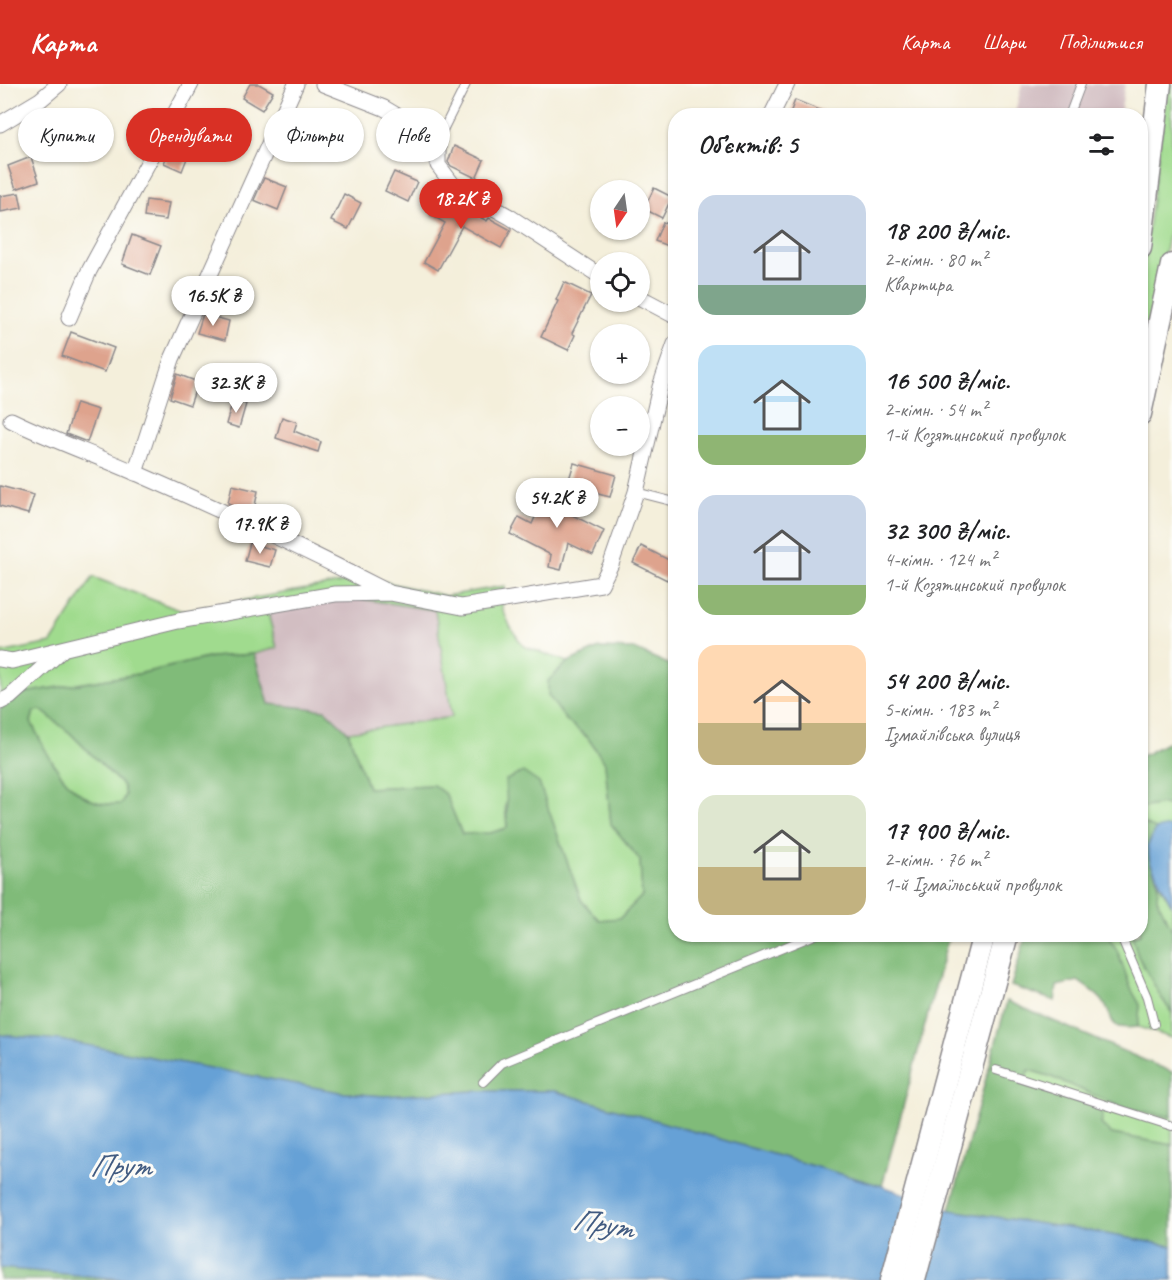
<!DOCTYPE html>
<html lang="uk">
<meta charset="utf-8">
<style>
:root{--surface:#fff;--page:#f2f2f2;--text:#202124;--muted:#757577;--accent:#d93025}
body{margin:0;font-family:Caveat,sans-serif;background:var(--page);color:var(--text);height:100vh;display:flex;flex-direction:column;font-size:22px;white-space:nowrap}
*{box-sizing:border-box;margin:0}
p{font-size:20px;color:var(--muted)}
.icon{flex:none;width:33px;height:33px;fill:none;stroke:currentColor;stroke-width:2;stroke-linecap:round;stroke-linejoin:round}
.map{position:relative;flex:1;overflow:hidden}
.panel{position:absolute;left:668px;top:24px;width:480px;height:834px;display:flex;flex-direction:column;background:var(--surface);border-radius:24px;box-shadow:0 2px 4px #0004}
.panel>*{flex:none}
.banner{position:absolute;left:18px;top:24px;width:560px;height:54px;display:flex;gap:12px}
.needle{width:39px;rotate:193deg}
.controls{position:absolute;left:590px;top:96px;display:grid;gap:12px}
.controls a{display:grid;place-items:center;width:60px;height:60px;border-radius:50%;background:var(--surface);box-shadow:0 2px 4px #0004;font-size:30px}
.price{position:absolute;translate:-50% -51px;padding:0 14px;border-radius:21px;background:#fff;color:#222;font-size:20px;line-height:39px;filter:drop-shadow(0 2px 3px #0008)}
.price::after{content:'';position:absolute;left:50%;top:36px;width:18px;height:14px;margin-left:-9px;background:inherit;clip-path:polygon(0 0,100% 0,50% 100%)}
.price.on{background:var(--accent);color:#fff}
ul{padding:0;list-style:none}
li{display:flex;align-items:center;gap:18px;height:150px;padding:0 30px}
li span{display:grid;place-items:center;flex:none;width:168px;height:120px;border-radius:18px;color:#555}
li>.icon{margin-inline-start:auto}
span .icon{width:72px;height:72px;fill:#fffc;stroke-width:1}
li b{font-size:26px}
h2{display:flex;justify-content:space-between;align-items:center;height:72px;padding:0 30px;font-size:26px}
.tag{padding:0 21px;border-radius:27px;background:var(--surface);box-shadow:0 2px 4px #0004;font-size:21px;line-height:54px}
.tag.on{background:var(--accent);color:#fff}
header{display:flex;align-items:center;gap:36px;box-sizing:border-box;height:84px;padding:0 30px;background:var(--accent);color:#fff}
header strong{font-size:28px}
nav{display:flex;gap:33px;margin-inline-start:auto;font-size:21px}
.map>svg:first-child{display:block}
.industrial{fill:#d2bec2}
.green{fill:#a0db8e;stroke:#617e64;stroke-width:1.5}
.forest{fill:#80bb79;stroke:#516e5a;stroke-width:1.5;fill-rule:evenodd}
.water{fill:#66a1d6;stroke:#446288;stroke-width:1.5}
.building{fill:#dea38d}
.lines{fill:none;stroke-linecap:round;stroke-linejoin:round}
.service-casing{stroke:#8b888b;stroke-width:10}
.minor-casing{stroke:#8b888b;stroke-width:17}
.primary-casing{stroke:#8b888b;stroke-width:25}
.service{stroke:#fff;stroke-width:8}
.minor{stroke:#fff;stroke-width:15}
.primary{stroke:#fff;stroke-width:22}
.labels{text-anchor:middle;stroke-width:6;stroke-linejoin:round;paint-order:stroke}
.water-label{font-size:32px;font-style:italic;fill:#415b81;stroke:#fdfcf7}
</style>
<header>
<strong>Карта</strong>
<nav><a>Карта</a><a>Шари</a><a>Поділитися</a></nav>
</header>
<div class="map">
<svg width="1172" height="1196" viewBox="0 0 1172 1196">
<rect width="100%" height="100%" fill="#fdfcf7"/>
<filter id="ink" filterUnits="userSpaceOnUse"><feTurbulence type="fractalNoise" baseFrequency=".0167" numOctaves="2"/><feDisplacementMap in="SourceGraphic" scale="12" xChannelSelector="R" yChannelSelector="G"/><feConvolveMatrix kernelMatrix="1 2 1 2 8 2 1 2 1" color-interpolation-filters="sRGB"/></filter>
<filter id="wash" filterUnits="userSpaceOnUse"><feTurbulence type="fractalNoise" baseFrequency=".008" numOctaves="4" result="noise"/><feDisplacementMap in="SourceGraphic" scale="24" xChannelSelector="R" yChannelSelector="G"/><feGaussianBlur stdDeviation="1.35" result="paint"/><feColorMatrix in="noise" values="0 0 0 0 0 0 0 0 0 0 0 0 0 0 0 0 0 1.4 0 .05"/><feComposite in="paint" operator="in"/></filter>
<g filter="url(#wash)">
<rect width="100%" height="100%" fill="#f4efdb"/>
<g class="industrial">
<polygon points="1022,0 1125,0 1120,31 1014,32"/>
<polygon points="349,513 435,526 452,633 348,648 325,626 269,620 254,570 277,563 268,528"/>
</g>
<g class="green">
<polygon points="1168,0 1172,0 1172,129 1153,238 1143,239 1140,236 1140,201"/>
<polygon points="93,493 182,527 369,494 446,512 505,502 502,524 511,544 523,562 568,578 548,597 565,635 588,654 605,679 611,740 640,776 642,812 620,834 599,836 581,816 539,700 505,721 507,744 490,749 462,750 446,711 433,701 368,704 348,648 452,633 435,526 349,513 268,529 277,564 254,570 212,573 138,590 25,609 1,624 0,569 51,559"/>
<path d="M41,626L70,649L123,702L125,711L121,720C72,726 50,675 31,638L34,627Z"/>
<polygon points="1163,720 1172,722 1172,743 1156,745 1140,738 1140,724"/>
<polygon points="1158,798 1172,822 1172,846 1157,815"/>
<polygon points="1107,851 1132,851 1138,872 1161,913 1172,929 1172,954 1138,943 1140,921 1131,905 1117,866"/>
<polygon points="1029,986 1049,992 1122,1023 1172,1033 1172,1061 1112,1050 1101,1040 1097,1020 1074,1015 1022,1000"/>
</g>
<g class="forest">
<path d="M599,564L634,565L675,583V850L949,851L882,1102L554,1007H476L384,1012L345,1009L59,956L0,951V625L24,609L138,590L212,573L254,570L269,620L325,626L348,648L368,704L433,701L446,711L462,750L490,749L507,744L506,696L523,688L539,699L581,816L599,836L620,834L642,812L640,776L611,740L605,679L588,654L565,635L548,611V597L568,578ZM41,626L70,649L123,702L125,711L121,720C72,726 50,675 31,638L34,627Z"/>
<polygon points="1172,656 1172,722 1163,720 1140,724 1140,673"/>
<polygon points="1140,738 1156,745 1147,763 1150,778 1158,798 1157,815 1172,846 1172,929 1161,913 1138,872 1132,851 1140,850"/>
<path d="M1026,851H1107L1117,866L1131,905L1140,921L1138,943C1108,946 1116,940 1104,919C1099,910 1086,903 1078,897L1057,902L1055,917L1011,902Z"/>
<polygon points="1007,917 1172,988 1172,1033 1122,1023 1049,992 1029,986 1022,1000 1074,1015 1097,1020 1103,1030 1101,1040 1112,1050 1172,1061 1172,1162 1095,1148 950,1126"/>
<polygon points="0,1184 132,1196 0,1196"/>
</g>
<g class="water">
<polygon points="1165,743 1172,743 1172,822 1150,778 1147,763 1156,745"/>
<polygon points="0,951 59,956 345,1009 384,1012 476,1007 554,1007 882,1102 950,1126 1095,1148 1172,1162 1172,1196 132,1196 0,1184"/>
</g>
<g id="blocks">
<g class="building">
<polygon points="250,0 259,0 273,8 262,26 242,14"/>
<polygon points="795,16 832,31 832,32 789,32"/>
<polygon points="175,52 193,59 182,87 164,79"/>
<polygon points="454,62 484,76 476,94 451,82 448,78"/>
<polygon points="31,73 39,97 16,105 8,82"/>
<polygon points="394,88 417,98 408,118 385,107"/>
<polygon points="264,94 287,103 278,126 254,116"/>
<polygon points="654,104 672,113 662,134 644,125"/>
<polygon points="19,109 22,124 0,128 0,112"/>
<polygon points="344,110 361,119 348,145 331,137"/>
<polygon points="442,112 487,137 489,134 511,146 501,164 462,142 438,186 424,178 445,139 431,131"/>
<polygon points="146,116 169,119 166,136 144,133"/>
<polygon points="663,138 675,143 675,165 655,157"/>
<polygon points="132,151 161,162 150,191 122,180"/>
<polygon points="564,198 591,211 572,249 575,251 568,266 541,253 558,217 556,216"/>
<polygon points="203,230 229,237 225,256 197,249"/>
<polygon points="71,248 114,264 105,288 62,272"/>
<polygon points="177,290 198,298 190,321 170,314"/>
<polygon points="233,316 246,320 239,344 226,340"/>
<polygon points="76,319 98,326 87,358 66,350"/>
<polygon points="282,333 297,338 294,347 321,358 318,368 276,354"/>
<polygon points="574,379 616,391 610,413 567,402"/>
<polygon points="232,401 258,407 253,431 228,419"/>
<polygon points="0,402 34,411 28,430 0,422"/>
<polygon points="549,402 573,413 566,428 604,447 593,471 568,459 561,486 549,483 551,471 510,450 519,433 532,440"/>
<polygon points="250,459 275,466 270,483 245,477"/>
<polygon points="641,462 675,479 667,496 633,479"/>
</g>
</g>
</g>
<g filter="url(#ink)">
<use href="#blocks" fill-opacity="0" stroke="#8b888b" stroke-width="1.5"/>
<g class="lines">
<defs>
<g id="service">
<polyline points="1069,32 1081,0"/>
<polyline points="438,56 466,0"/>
<polyline points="636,408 675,418"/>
<polyline points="1120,850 1147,913 1154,940"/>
<polyline points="996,986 1172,1042"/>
<polyline points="483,998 502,979 531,967 817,850"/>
</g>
<g id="minor">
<polyline points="323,0 384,24 438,56 438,81 453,101 510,133 600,192"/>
<polyline points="771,32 787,0"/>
<polyline points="0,40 40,16 59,0"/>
<polyline points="639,213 675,232"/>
<polyline points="69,234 89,187 191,0"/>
<path d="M11,336C52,356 95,371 136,389C221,426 305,465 388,508"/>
<polyline points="135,389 172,275 296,0"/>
<polyline points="0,575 12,577 178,537 335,510 390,509 462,523 601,500 611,480 636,408 660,303 675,260"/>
<polyline points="0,618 10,613 61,567"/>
</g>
<g id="primary">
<polyline points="1140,164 1160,0"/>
<polyline points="1140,330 1172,181"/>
<polyline points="892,1196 984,850"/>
<polyline points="914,1196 1007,850"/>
</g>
</defs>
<use href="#service" class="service-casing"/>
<use href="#minor" class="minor-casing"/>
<use href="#primary" class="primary-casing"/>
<use href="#service" class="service"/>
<use href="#minor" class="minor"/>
<use href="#primary" class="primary"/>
</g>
</g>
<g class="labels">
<g class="water-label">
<text x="120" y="1092">Прут</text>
<text transform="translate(603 1139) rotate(9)" y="11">Прут</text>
</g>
</g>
</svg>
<div class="controls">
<a><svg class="needle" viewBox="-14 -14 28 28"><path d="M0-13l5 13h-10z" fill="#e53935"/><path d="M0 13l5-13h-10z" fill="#757577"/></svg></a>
<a><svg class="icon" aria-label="locate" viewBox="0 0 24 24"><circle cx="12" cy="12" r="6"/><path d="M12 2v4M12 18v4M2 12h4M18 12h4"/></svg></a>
<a>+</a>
<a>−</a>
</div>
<b class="price on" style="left:461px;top:146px">18.2K ₴</b>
<b class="price" style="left:213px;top:243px">16.5K ₴</b>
<b class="price" style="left:236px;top:330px">32.3K ₴</b>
<b class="price" style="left:557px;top:445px">54.2K ₴</b>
<b class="price" style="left:260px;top:471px">17.9K ₴</b>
<div class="banner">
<a class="tag">Купити</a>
<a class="tag on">Орендувати</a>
<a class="tag">Фільтри</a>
<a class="tag">Нове</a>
</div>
<section class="panel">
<h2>Об’єктів: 5<svg class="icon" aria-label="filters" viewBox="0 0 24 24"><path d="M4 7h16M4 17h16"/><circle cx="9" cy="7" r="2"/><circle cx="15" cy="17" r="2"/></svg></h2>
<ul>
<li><span style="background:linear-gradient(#c9d6e8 75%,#7fa58c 0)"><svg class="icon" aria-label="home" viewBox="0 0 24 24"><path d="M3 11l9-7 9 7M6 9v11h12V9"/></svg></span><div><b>18 200 ₴/міс.</b><p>2-кімн. · 80 m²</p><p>Квартира</p></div></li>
<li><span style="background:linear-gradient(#bfe0f5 75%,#8fb573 0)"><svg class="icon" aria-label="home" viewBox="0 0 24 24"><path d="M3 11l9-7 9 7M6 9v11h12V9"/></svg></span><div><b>16 500 ₴/міс.</b><p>2-кімн. · 54 m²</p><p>1-й Козятинський провулок</p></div></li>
<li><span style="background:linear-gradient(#c9d6e8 75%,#8fb573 0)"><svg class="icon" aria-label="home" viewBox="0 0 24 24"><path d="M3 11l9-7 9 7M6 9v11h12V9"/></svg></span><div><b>32 300 ₴/міс.</b><p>4-кімн. · 124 m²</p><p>1-й Козятинський провулок</p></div></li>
<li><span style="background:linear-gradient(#ffd9b3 65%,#c2b280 0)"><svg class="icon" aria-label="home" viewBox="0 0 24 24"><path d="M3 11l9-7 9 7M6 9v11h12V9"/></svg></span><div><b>54 200 ₴/міс.</b><p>5-кімн. · 183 m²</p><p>Ізмайлівська вулиця</p></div></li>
<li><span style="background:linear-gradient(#dfe7d0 60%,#c2b280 0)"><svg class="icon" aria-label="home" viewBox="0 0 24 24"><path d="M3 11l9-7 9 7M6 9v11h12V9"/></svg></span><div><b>17 900 ₴/міс.</b><p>2-кімн. · 76 m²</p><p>1-й Ізмаїльський провулок</p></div></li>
</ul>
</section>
</div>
